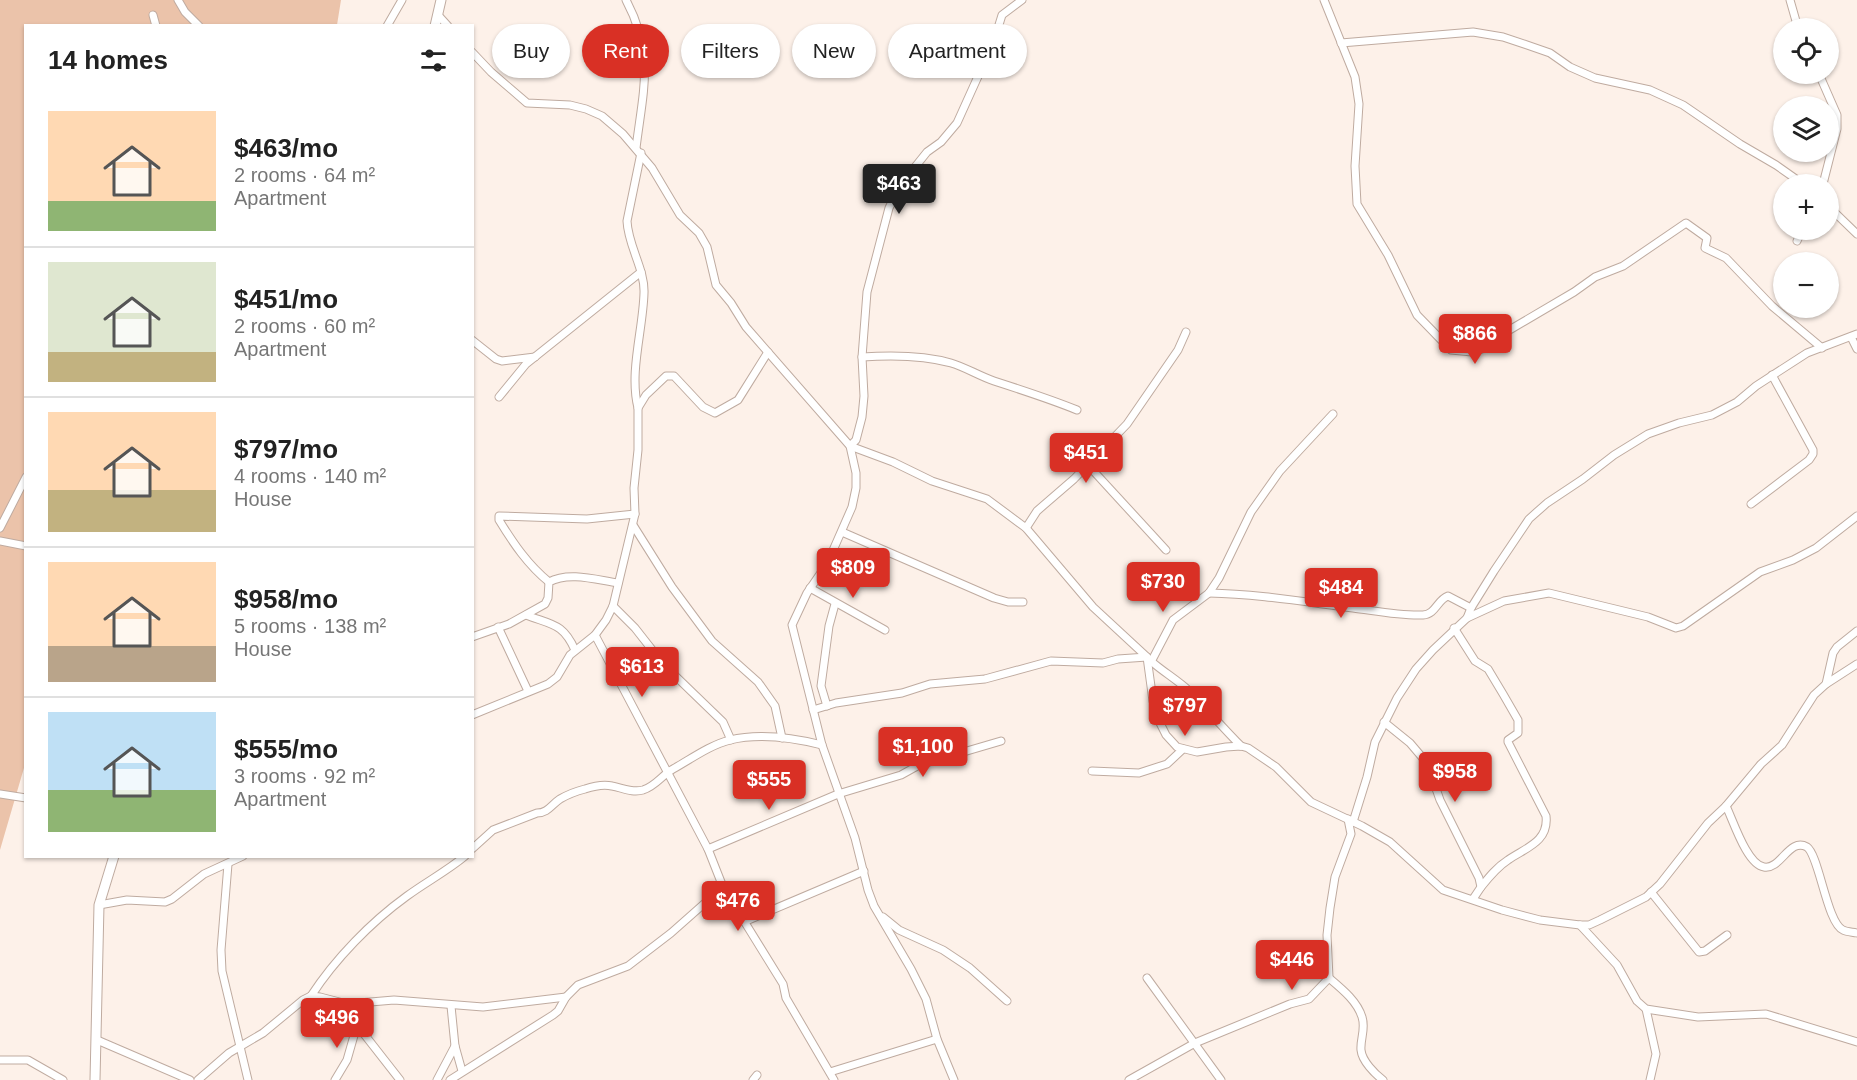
<!DOCTYPE html>
<meta charset="utf-8">
<style>
:root{--surface:#fff;--page:#f6f6f6;--text:#222;--muted:#767676;--line:#e0e0e0;--accent:#d93025}
body{margin:0;font-family:Arial,sans-serif;background:var(--page);color:var(--text);height:100vh;display:flex;flex-direction:column;font-size:22px;white-space:nowrap}
*{box-sizing:border-box;margin:0}
p{font-size:20px;color:var(--muted)}
.icon{flex:none;width:33px;height:33px;fill:none;stroke:currentColor;stroke-width:2;stroke-linecap:round;stroke-linejoin:round}
.map{position:relative;flex:1;overflow:hidden}
.panel{position:absolute;left:24px;top:24px;width:450px;height:834px;display:flex;flex-direction:column;background:var(--surface);border-radius:0px;box-shadow:0 2px 4px #0004}
.panel>*{flex:none}
.guide{position:absolute;left:492px;top:24px;width:570px;height:54px;display:flex;gap:12px}
.tools{position:absolute;left:1773px;top:18px;display:grid;gap:12px}
.tools a{display:grid;place-items:center;width:66px;height:66px;border-radius:50%;background:var(--surface);box-shadow:0 2px 4px #0004;font-size:30px}
.price{position:absolute;translate:-50% -51px;padding:0 14px;border-radius:6px;background:var(--accent);color:#fff;font-size:20px;line-height:39px;filter:drop-shadow(0 2px 3px #0008)}
.price::after{content:'';position:absolute;left:50%;top:36px;width:18px;height:14px;margin-left:-9px;background:inherit;clip-path:polygon(0 0,100% 0,50% 100%)}
.price.on{background:#222;color:#fff}
ul{padding:0;list-style:none}
li{display:flex;align-items:center;gap:18px;height:150px;padding:0 24px}
li+li{border-top:2px solid var(--line)}
li span{display:grid;place-items:center;flex:none;width:168px;height:120px;border-radius:0px;color:#555}
li>.icon{margin-inline-start:auto}
span .icon{width:72px;height:72px;fill:#fffc;stroke-width:1}
li b{font-size:26px}
h2{display:flex;justify-content:space-between;align-items:center;height:72px;padding:0 24px;font-size:26px}
.pill{padding:0 21px;border-radius:27px;background:var(--surface);box-shadow:0 2px 4px #0004;font-size:21px;line-height:54px}
.pill.on{background:var(--accent);color:#fff}
.map>svg:first-child{display:block}
.grass{fill:#ebc3aa}
.lines{fill:none;stroke-linecap:round;stroke-linejoin:round}
.street-casing{stroke:#bfaba0;stroke-width:9}
.secondary-casing{stroke:#bfaba0;stroke-width:11}
.street{stroke:#fff;stroke-width:7}
.secondary{stroke:#fff;stroke-width:9}
</style>
<div class="map">
<svg width="1857" height="1080" viewBox="0 0 1857 1080">
<rect width="100%" height="100%" fill="#fdf1e9"/>
<polygon class="grass" points="0,0 341,0 337,25 26,26 26,761 0,850"/>
<g class="lines">
<defs>
<g id="street">
<polyline points="178,0 185,12 199,26"/>
<path d="M626,0C655,54 643,91 636,148"/>
<polyline points="1324,0 1355,77 1359,104 1355,166 1357,204 1388,255 1417,315 1451,350 1472,352 1485,348 1506,332 1574,292 1595,277 1623,266 1686,223 1707,238 1705,248 1726,258 1772,306 1822,348"/>
<polyline points="1790,0 1798,28"/>
<polyline points="153,15 156,26"/>
<polyline points="438,15 448,26"/>
<polyline points="387,26 402,0"/>
<polyline points="1341,43 1473,32 1503,37 1527,45 1550,53 1570,67 1595,78 1650,90 1683,105 1740,144 1776,165 1803,184"/>
<polyline points="472,52 491,72 527,103 570,105 586,109 602,116 623,134 652,168 680,215 699,233 707,247 716,285 731,303 746,327 850,446 893,462 932,481 987,499 1026,528 1093,607 1147,657 1153,701 1159,721 1166,735 1177,747 1197,752 1226,747 1241,746 1248,748 1276,767 1311,802 1362,826 1390,842 1443,890 1502,910 1540,920 1580,925 1589,925 1600,920 1646,897 1660,884 1708,823 1726,806 1761,764 1782,745 1814,695 1826,684 1833,653 1837,647 1857,631"/>
<polyline points="1819,74 1837,115 1837,129 1823,184"/>
<polyline points="1828,206 1857,234"/>
<polyline points="1797,241 1802,230"/>
<polyline points="1851,337 1857,349"/>
<polyline points="472,340 496,359 502,361 535,357"/>
<path d="M862,357C891,355 923,355 951,363C965,367 979,376 994,381C1022,390 1050,399 1077,410"/>
<polyline points="499,397 526,364 641,272"/>
<path d="M638,408C629,372 643,330 644,293C645,269 628,246 627,221L641,153"/>
<polyline points="1087,464 1166,550"/>
<polyline points="1751,504 1809,460 1813,454 1813,450 1772,375"/>
<polyline points="633,525 672,587 712,641 758,682 775,706 782,738"/>
<polyline points="0,528 26,477"/>
<polyline points="1026,528 1037,511 1074,479 1127,424 1178,350 1186,332"/>
<polyline points="842,532 994,598 1008,602 1023,602"/>
<polyline points="0,541 26,546"/>
<path d="M549,582C528,565 513,543 499,520V516L587,519L635,514"/>
<polyline points="810,588 885,630"/>
<path d="M1209,593C1258,594 1305,602 1353,608C1376,611 1400,616 1423,615C1436,614 1437,600 1448,596L1471,608"/>
<polyline points="613,606 635,628 664,665 723,722 731,740"/>
<path d="M526,615C552,625 563,623 575,650"/>
<polyline points="1467,618 1504,601 1549,593 1648,617 1676,628 1683,626 1760,572 1793,560 1816,548 1857,516"/>
<polyline points="498,627 528,691"/>
<path d="M1454,628L1475,661L1488,669L1503,694L1518,720V733L1508,740V742L1546,816C1549,842 1525,848 1508,860C1497,867 1489,877 1481,887"/>
<polyline points="595,635 708,849 723,887 783,984 786,998 834,1080"/>
<path d="M472,637L509,624L545,604L548,598L549,582C569,571 597,580 618,583"/>
<polyline points="1151,662 1173,620 1209,593 1219,578 1251,512 1280,471 1333,414"/>
<polyline points="1826,684 1857,664"/>
<polyline points="827,706 821,686 829,626 835,604"/>
<path d="M813,710L836,703L902,693L930,684L985,679L1051,661L1103,663L1118,659L1147,657C1153,665 1179,681 1188,690C1206,708 1223,728 1241,746"/>
<polyline points="472,715 548,684 557,677 570,655 595,635 606,620 613,606 635,514 634,488 638,450 638,408 646,395 666,376 674,376 703,407 715,413 738,400 768,352"/>
<polyline points="1384,722 1410,743 1427,763 1440,800 1479,878 1481,887 1473,899"/>
<polyline points="1092,771 1139,773 1167,764 1183,749"/>
<polyline points="0,794 26,798"/>
<path d="M1726,806C1733,820 1747,865 1764,867C1781,870 1789,837 1807,847C1819,855 1827,923 1843,930C1847,932 1853,932 1857,933"/>
<polyline points="1353,822 1367,777 1375,742 1397,698 1416,669 1433,650 1467,618 1471,608 1494,571 1529,519 1547,503 1583,479 1614,455 1648,434 1679,423 1712,415 1737,402 1756,386 1807,353 1857,334"/>
<path d="M472,849L493,830L537,813C548,813 551,805 560,799C567,795 577,791 585,789C594,786 603,784 612,786C623,788 632,793 643,790C656,786 662,775 673,769C691,759 710,745 730,740C759,733 794,738 822,745"/>
<polyline points="708,849 838,794 901,775 919,765 1001,741"/>
<polyline points="228,864 221,950 222,971 248,1080"/>
<polyline points="1651,892 1699,952 1705,951 1727,935"/>
<polyline points="99,905 127,900 165,902 172,899 204,874 243,856"/>
<polyline points="883,917 899,930 943,950 970,968 1007,1001"/>
<polyline points="746,921 864,871"/>
<polyline points="1580,925 1617,965 1637,1001 1646,1009 1698,1017 1766,1014 1857,1042"/>
<polyline points="1147,978 1221,1080"/>
<path d="M1329,978C1342,989 1357,1001 1362,1017C1366,1029 1360,1039 1361,1050C1362,1061 1375,1074 1383,1080"/>
<path d="M311,996C335,959 371,922 407,896C426,882 447,871 465,856"/>
<polyline points="347,1004 357,1025 400,1080"/>
<polyline points="451,1006 455,1046 462,1071"/>
<polyline points="1646,1009 1656,1054 1650,1080"/>
<polyline points="97,1040 190,1080"/>
<polyline points="0,1060 28,1060 63,1080"/>
<polyline points="830,1072 937,1039"/>
<polyline points="198,1080 229,1053 263,1033 303,1000 311,996 320,997 347,1004 394,1000 483,1007 566,997"/>
<polyline points="335,1080 347,1060 357,1025"/>
<polyline points="437,1080 455,1046"/>
<polyline points="450,1080 553,1015 558,1011 566,997 578,985 628,966 671,933 723,887"/>
<polyline points="753,1080 757,1075"/>
<polyline points="954,1080 937,1039 926,999 911,969 874,906 868,890 855,838 822,745 792,625 807,593 827,564 852,507 856,488 856,473 850,446 856,440 862,417 864,396 862,357 867,292 889,208 899,187 927,152 941,142 957,123 994,41 1002,15 1022,0"/>
<polyline points="1129,1080 1195,1043 1290,1004 1309,999 1329,978 1327,935 1330,908 1335,877 1351,834 1348,819"/>
</g>
<g id="secondary">
<polyline points="435,26 441,0"/>
<polyline points="95,1080 99,905 114,856"/>
</g>
</defs>
<use href="#street" class="street-casing"/>
<use href="#secondary" class="secondary-casing"/>
<use href="#street" class="street"/>
<use href="#secondary" class="secondary"/>
</g>
</svg>
<div class="tools">
<a><svg class="icon" aria-label="locate" viewBox="0 0 24 24"><circle cx="12" cy="12" r="6"/><path d="M12 2v4M12 18v4M2 12h4M18 12h4"/></svg></a>
<a><svg class="icon" aria-label="layers" viewBox="0 0 24 24"><path d="M12 4l9 5-9 5-9-5zM3 14l9 5 9-5"/></svg></a>
<a>+</a>
<a>−</a>
</div>
<b class="price on" style="left:899px;top:215px">$463</b>
<b class="price" style="left:1475px;top:365px">$866</b>
<b class="price" style="left:1086px;top:484px">$451</b>
<b class="price" style="left:853px;top:599px">$809</b>
<b class="price" style="left:1163px;top:613px">$730</b>
<b class="price" style="left:1341px;top:619px">$484</b>
<b class="price" style="left:642px;top:698px">$613</b>
<b class="price" style="left:1185px;top:737px">$797</b>
<b class="price" style="left:923px;top:778px">$1,100</b>
<b class="price" style="left:1455px;top:803px">$958</b>
<b class="price" style="left:769px;top:811px">$555</b>
<b class="price" style="left:738px;top:932px">$476</b>
<b class="price" style="left:1292px;top:991px">$446</b>
<b class="price" style="left:337px;top:1049px">$496</b>
<div class="guide">
<a class="pill">Buy</a>
<a class="pill on">Rent</a>
<a class="pill">Filters</a>
<a class="pill">New</a>
<a class="pill">Apartment</a>
</div>
<section class="panel">
<h2>14 homes<svg class="icon" aria-label="filters" viewBox="0 0 24 24"><path d="M4 7h16M4 17h16"/><circle cx="9" cy="7" r="2"/><circle cx="15" cy="17" r="2"/></svg></h2>
<ul>
<li><span style="background:linear-gradient(#ffd9b3 75%,#8fb573 0)"><svg class="icon" aria-label="home" viewBox="0 0 24 24"><path d="M3 11l9-7 9 7M6 9v11h12V9"/></svg></span><div><b>$463/mo</b><p>2 rooms · 64 m²</p><p>Apartment</p></div></li>
<li><span style="background:linear-gradient(#dfe7d0 75%,#c2b280 0)"><svg class="icon" aria-label="home" viewBox="0 0 24 24"><path d="M3 11l9-7 9 7M6 9v11h12V9"/></svg></span><div><b>$451/mo</b><p>2 rooms · 60 m²</p><p>Apartment</p></div></li>
<li><span style="background:linear-gradient(#ffd9b3 65%,#c2b280 0)"><svg class="icon" aria-label="home" viewBox="0 0 24 24"><path d="M3 11l9-7 9 7M6 9v11h12V9"/></svg></span><div><b>$797/mo</b><p>4 rooms · 140 m²</p><p>House</p></div></li>
<li><span style="background:linear-gradient(#ffd9b3 70%,#b9a48a 0)"><svg class="icon" aria-label="home" viewBox="0 0 24 24"><path d="M3 11l9-7 9 7M6 9v11h12V9"/></svg></span><div><b>$958/mo</b><p>5 rooms · 138 m²</p><p>House</p></div></li>
<li><span style="background:linear-gradient(#bfe0f5 65%,#8fb573 0)"><svg class="icon" aria-label="home" viewBox="0 0 24 24"><path d="M3 11l9-7 9 7M6 9v11h12V9"/></svg></span><div><b>$555/mo</b><p>3 rooms · 92 m²</p><p>Apartment</p></div></li>
</ul>
</section>
</div>
